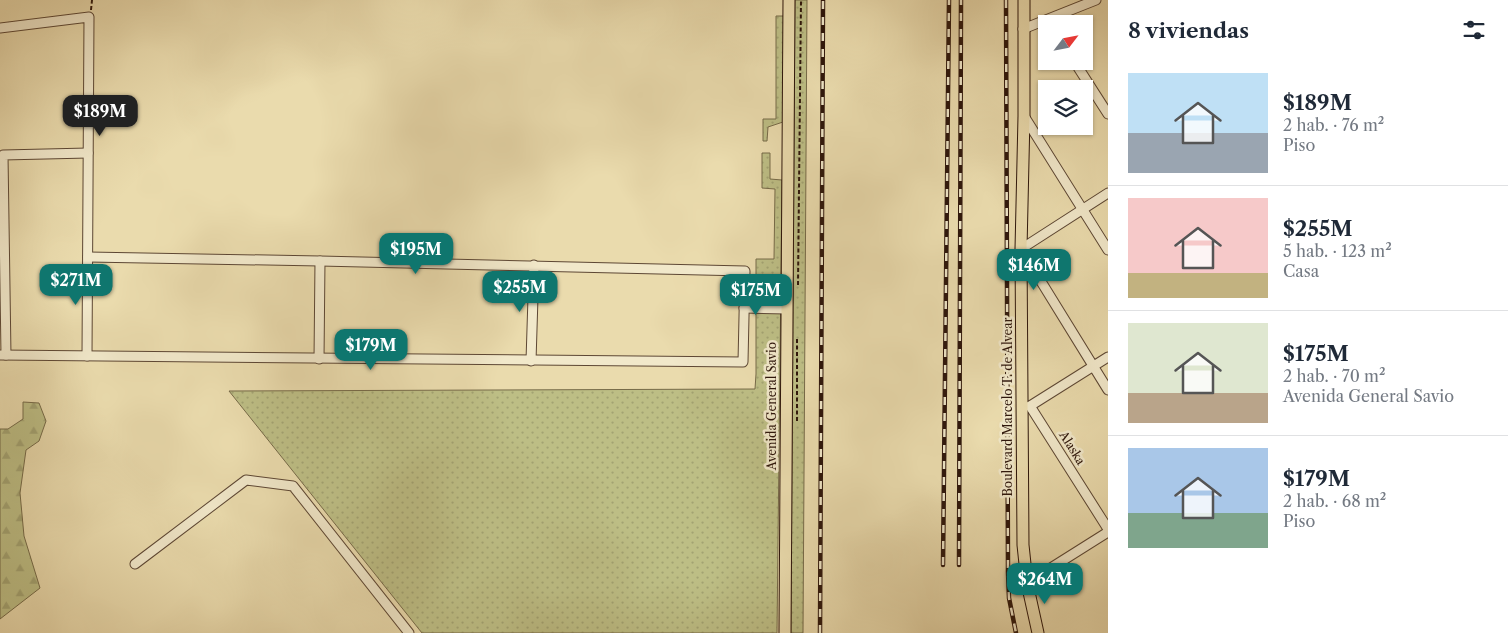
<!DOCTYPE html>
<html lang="es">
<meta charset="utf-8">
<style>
:root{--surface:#fff;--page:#f6f6f7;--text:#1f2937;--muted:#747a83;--line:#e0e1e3;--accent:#0f766e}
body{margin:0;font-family:"Libre Caslon Text",serif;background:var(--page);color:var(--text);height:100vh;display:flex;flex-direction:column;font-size:19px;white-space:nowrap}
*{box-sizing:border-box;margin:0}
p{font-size:16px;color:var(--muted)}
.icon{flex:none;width:28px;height:28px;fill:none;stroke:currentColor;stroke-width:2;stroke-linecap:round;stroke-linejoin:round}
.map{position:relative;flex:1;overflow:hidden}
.details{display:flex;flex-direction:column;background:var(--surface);width:400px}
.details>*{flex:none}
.needle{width:32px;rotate:58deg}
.tools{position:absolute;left:1038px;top:15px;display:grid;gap:10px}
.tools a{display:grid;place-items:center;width:55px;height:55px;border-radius:0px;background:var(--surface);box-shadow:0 1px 4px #0004;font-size:25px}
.price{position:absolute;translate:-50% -42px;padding:0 11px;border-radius:10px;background:var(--accent);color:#fff;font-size:16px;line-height:32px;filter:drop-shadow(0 1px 2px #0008)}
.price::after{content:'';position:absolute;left:50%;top:30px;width:15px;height:11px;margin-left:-8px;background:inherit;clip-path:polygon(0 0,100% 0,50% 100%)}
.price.current{background:#222;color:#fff}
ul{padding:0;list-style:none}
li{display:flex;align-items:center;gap:15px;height:125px;padding:0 20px}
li+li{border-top:1px solid var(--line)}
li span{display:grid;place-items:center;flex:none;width:140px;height:100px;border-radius:0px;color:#555}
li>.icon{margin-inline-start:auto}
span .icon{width:60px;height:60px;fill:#fffc;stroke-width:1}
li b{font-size:21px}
h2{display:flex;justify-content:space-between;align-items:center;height:60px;padding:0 20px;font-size:21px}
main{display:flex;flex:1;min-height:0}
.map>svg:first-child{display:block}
.grass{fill:url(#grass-dots);stroke:#766a48}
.forest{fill:url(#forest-firs);stroke:#766a48}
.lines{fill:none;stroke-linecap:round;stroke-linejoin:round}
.minor-casing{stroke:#5d4734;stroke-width:11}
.major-casing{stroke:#2e160b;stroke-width:13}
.path{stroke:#2e160b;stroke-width:2;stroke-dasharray:4 2.5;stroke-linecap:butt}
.minor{stroke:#f1e8ca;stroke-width:9}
.major{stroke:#eadbad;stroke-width:11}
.rail-casing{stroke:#2e160b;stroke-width:4.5}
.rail{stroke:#f1e8ca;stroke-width:2.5;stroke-dasharray:8;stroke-linecap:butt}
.labels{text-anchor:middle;stroke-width:5;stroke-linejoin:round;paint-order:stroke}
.street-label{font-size:12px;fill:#2e160b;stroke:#f1e8ca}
</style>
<main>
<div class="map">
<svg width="1108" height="633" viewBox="0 0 1108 633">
<defs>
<pattern id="grass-dots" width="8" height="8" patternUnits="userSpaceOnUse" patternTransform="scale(1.25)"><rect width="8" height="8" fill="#bdbe85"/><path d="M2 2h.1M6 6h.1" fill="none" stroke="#a3a372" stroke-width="1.8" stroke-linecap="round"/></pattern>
<pattern id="forest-firs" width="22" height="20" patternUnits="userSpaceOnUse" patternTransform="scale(1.25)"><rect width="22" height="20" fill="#bdbe85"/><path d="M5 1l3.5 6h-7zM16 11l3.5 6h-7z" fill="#a3a372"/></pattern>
</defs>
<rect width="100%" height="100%" fill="#eadbad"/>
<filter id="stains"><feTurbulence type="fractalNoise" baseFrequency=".004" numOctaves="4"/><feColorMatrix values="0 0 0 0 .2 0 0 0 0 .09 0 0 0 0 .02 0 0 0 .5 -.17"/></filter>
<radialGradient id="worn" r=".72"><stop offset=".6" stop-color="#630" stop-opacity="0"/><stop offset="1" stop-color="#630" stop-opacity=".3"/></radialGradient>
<g class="grass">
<polygon points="795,0 807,0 803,633 791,633"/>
<polygon points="776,16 784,16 783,122 768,127 767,141 763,141 763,119 776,119"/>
<polygon points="762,153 770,153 770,179 782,180 777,633 422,633 229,391 755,389 756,374 756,259 774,259 775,189 762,188"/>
</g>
<polygon class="forest" points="23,402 39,403 46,421 39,441 26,450 20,493 24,536 40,588 0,619 0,429 8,429 23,419"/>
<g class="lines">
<defs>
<g id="minor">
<polyline points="0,28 89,17 87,356"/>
<polyline points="1023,29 1096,0"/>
<polyline points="1074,61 1108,114"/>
<polyline points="1024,116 1108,250"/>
<polyline points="1108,193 1021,249 1108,390"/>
<polyline points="744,308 787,309"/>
<polyline points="0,355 743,362 745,271 320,261 88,257"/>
<polyline points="6,355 3,155 88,153"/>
<polyline points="319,359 320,261"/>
<polyline points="531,361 534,265"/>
<polyline points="1030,406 1108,529"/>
<polyline points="1030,406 1108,357"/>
<polyline points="135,564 246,480 293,486 409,633"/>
<polyline points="1027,583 1108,532"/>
</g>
<g id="major">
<polyline points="1024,0 1024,116 1021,249 1023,545 1027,583 1038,633"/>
<polyline points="785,633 789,0"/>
</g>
</defs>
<use href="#minor" class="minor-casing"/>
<use href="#major" class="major-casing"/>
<g class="path">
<polyline points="91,10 92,0"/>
<polyline points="798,285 801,0"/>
<polyline points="797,421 797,339"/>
</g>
<use href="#minor" class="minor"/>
<use href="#major" class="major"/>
<defs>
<g id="rail">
<polyline points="1006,0 1008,572 1009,598 1016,633"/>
<polyline points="943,565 949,0"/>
<polyline points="959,565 961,0"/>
<polyline points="820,633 823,0"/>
</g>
</defs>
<use href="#rail" class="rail-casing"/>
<use href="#rail" class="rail"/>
</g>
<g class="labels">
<g class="street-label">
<text transform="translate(772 406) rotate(-90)" y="4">Avenida General Savio</text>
<text transform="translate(1008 407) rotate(-90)" y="4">Boulevard Marcelo T. de Alvear</text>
<text transform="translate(1072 448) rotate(58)" y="4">Alaska</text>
</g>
</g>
<rect width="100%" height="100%" filter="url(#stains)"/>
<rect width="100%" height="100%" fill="url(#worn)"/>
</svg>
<div class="tools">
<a><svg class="needle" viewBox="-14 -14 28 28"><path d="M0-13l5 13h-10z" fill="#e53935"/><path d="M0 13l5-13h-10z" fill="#747a83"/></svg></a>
<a><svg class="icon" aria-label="layers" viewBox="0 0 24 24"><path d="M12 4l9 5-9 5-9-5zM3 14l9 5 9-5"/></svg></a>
</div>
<b class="price current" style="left:100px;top:137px">$189M</b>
<b class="price" style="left:416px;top:275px">$195M</b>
<b class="price" style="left:1034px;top:291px">$146M</b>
<b class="price" style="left:76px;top:306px">$271M</b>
<b class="price" style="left:520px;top:313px">$255M</b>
<b class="price" style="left:756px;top:316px">$175M</b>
<b class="price" style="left:371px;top:371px">$179M</b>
<b class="price" style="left:1045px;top:605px">$264M</b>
</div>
<section class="details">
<h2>8 viviendas<svg class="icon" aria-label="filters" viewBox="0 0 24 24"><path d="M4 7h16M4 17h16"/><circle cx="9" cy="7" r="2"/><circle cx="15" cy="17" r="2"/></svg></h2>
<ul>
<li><span style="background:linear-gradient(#bfe0f5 60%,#9aa5b1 0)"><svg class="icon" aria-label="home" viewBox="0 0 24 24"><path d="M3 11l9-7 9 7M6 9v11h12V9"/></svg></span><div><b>$189M</b><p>2 hab. · 76 m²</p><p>Piso</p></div></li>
<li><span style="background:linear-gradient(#f6c9c9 75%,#c2b280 0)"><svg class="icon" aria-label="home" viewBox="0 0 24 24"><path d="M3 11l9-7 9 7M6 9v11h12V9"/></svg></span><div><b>$255M</b><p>5 hab. · 123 m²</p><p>Casa</p></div></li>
<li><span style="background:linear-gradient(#dfe7d0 70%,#b9a48a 0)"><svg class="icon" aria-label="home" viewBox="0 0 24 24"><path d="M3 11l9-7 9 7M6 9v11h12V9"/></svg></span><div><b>$175M</b><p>2 hab. · 70 m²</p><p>Avenida General Savio</p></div></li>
<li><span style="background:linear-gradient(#a9c7e8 65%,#7fa58c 0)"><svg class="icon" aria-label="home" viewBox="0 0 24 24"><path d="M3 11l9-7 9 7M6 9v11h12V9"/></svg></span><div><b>$179M</b><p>2 hab. · 68 m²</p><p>Piso</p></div></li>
</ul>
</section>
</main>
